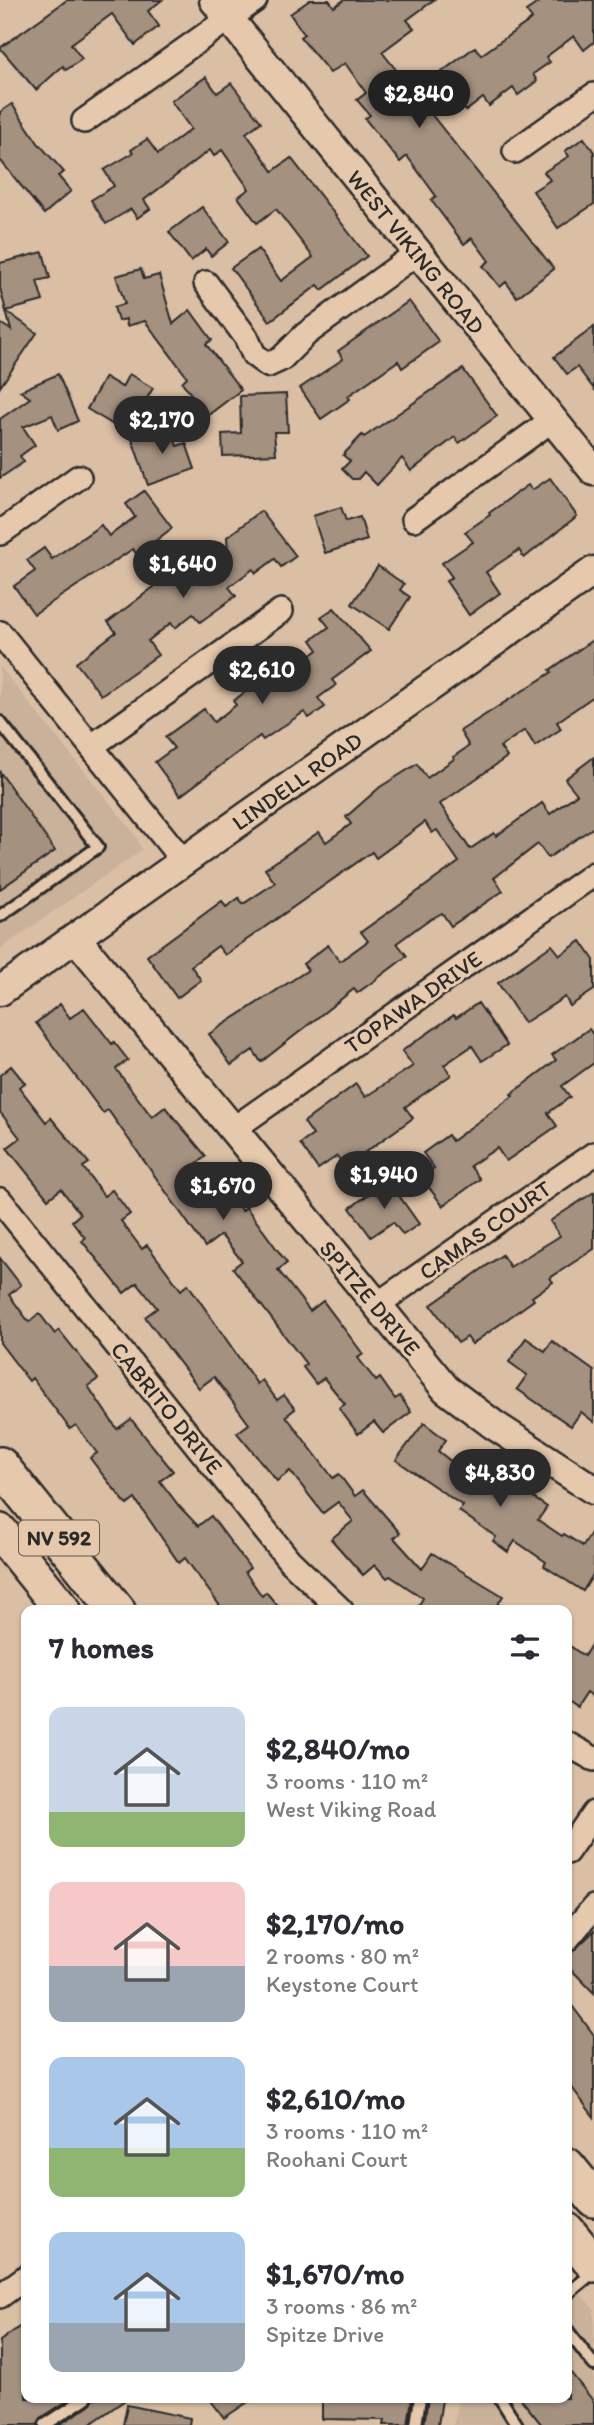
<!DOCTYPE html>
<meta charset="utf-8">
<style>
:root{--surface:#fff;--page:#f2f2f3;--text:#2b2b33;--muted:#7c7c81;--accent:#2b2b2b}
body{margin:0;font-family:Itim,sans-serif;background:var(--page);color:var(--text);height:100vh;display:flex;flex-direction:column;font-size:26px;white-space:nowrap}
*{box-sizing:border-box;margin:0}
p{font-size:23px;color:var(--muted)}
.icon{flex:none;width:38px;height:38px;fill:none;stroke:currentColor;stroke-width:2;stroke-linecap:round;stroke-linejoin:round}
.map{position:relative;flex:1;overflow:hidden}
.details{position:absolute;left:21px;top:1605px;width:551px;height:798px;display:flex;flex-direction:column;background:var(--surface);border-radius:14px;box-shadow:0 2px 5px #0004}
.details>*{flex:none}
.price{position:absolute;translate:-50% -60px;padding:0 16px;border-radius:24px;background:var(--accent);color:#fff;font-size:23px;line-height:46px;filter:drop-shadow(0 2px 4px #0008)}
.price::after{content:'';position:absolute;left:50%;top:42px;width:21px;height:16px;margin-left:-10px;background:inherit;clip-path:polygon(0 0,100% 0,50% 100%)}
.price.active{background:#222;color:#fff}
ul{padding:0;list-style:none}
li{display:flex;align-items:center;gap:21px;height:175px;padding:0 28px}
li span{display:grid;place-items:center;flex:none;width:196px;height:140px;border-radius:14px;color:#555}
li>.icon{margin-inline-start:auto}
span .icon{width:84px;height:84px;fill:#fffc;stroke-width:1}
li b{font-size:30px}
h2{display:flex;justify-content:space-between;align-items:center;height:84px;padding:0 28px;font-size:30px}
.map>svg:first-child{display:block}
.built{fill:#cab19a}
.building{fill:#a49180;stroke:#2b2b2b;stroke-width:2}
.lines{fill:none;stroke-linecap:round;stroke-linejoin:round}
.service-casing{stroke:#2b2b2b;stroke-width:16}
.minor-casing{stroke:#2b2b2b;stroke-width:28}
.tertiary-casing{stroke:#2b2b2b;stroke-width:33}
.primary-casing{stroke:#2b2b2b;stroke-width:40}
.service{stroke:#e6c9ad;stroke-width:10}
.minor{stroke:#e6c9ad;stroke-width:23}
.tertiary{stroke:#e6c9ad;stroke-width:28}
.primary{stroke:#e6c9ad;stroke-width:35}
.labels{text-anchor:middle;stroke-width:6;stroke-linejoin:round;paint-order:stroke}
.shield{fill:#e6c9ad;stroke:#635a52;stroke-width:2}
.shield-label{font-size:21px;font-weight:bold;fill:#2b2b2b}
.street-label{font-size:23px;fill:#2b2b2b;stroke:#e6c9ad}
</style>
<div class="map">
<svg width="594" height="2425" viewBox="0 0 594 2425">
<rect width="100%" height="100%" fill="#dbbfa5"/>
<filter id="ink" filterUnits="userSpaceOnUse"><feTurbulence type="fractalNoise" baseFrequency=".0143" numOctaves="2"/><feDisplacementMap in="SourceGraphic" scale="14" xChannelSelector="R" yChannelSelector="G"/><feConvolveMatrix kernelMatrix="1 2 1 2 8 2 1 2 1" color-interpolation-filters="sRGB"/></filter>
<g filter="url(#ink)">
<g class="built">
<polygon points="0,667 135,834 142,850 0,949"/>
<polygon points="567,2277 594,2310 594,2425 453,2425 460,2398 567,2398"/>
</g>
<g class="building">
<polygon points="67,0 162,0 148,11 159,26 135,45 112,14 71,44 82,59 66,70 63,66 36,90 0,48"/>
<polygon points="310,0 329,0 334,7 344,0 434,0 407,20 414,28 382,52 554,269 517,297 506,282 500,287 483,266 489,261 472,238 464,244 431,200 436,196 407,156 400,162 365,119 370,115 357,100 366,93 345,63 330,73 300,37 304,34 290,14"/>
<polygon points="542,0 594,0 594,42 584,50 574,36 546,57 550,62 533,74 537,81 518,95 513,88 489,106 483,98 466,111 439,74 475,47 481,55 532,19 526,11"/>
<polygon points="206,77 217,93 231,83 261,122 246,133 273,171 291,158 367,256 322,290 318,285 270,321 231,268 258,249 281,281 313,257 276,209 257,223 238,197 249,189 222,150 214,156 210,150 144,200 150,209 137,218 131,209 106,224 91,200 114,186 104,170 133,153 131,150 147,139 158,154 191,129 171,101"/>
<polygon points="12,104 38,143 64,172 58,176 71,191 44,214 0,160 0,112"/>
<polygon points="584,138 594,152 594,204 558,228 533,191 550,180 544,172 569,156 565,151"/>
<polygon points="202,207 229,242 211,256 206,249 191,261 169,232"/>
<polygon points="43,252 50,278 37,281 43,301 6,311 0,288 0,263"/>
<polygon points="141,269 144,279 159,275 173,324 190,310 212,340 206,344 241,390 207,416 182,382 187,377 145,321 127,326 126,319 118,321 114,307 125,304 116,276"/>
<polygon points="409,301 439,342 402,368 398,361 348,396 350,399 321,419 300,388 343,359 338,351"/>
<polygon points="6,311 37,333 0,387 0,323 11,330"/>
<polygon points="594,327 594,389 577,367 567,374 554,357"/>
<polygon points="463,369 497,416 459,443 455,437 411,471 402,458 377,485 364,472 358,479 352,479 342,469 350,461 343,455 362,435 364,437"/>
<polygon points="58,374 78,421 58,430 52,415 23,427 35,445 20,456 24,462 0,478 0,419 30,398 20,391"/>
<polygon points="129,374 153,388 127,433 87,409 105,377 122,387"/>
<polygon points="286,394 288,432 274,432 276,454 223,456 222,434 241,433 240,396"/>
<polygon points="170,426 177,446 186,443 195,469 148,485 132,439"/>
<polygon points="550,478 577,516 524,558 519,550 486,572 500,593 469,615 446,581 452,577 442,563 473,542 465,532 490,515 489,513 528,485 532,490"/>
<polygon points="144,491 172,528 137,555 133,549 34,614 14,586 35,571 27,560 44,548 52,559 101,525 109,536 135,517 126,504"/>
<polygon points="341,507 346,521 360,517 367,540 325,553 313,516"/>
<polygon points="261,511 296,556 281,567 275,559 256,573 253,569 229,587 236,596 200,622 193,614 175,628 171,623 148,641 158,655 101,695 76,663 116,632 108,622 206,547 210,551 220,543 229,566 227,537"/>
<polygon points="378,566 404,584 400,590 410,597 389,629 352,604"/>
<polygon points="334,608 371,651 332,680 336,685 318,698 325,707 309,718 304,712 263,740 260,736 180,796 155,762 174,748 165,737 204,709 214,722 236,705 233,701 248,690 243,684 286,655 295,667 318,650 311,640 329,627 321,617"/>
<polygon points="594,639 594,696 557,722 561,729 535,746 525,730 500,747 507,757 440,804 470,849 494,833 496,836 542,803 550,814 577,794 565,779 594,757 594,827 548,858 538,844 494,878 503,891 451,926 442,913 424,923 397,943 407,956 374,981 357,993 354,989 261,1062 253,1050 231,1065 209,1034 308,970 303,964 328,945 340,961 368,941 361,932 459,862 437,830 432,833 425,822 376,858 372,852 225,955 218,946 191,966 201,980 177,998 147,956 222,901 226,907 239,898 243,904 275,883 265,869 319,832 326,842 351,824 346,817 380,787 417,764 427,778 454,759 453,757 469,746 460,731 552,672 550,670"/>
<polygon points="0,772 55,851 0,889"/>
<polygon points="581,941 594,960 594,990 570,1006 565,997 524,1023 498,983 552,945 560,955"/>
<polygon points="478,1003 507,1045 482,1061 472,1046 444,1065 451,1075 405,1107 413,1118 360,1156 364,1160 348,1171 337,1156 318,1169 300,1144 313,1135 304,1122 356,1084 365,1097 413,1066 402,1051 454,1015 456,1018"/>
<polygon points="60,1004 70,1018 84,1008 112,1044 114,1042 128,1060 116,1069 152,1117 165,1107 206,1156 194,1166 218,1198 227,1191 242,1211 246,1207 287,1263 278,1270 310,1311 323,1301 363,1354 358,1358 376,1381 380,1378 395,1399 400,1396 411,1412 383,1433 374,1422 358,1434 339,1408 345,1404 324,1378 316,1384 303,1367 306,1364 233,1268 242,1261 221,1235 205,1247 108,1110 103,1113 36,1023"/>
<polygon points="589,1029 594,1036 594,1063 562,1086 570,1097 548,1113 557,1126 506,1161 497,1148 470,1166 480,1179 443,1206 421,1177 434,1168 423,1153 448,1135 452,1141 513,1096 511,1094 556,1060 552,1055"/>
<polygon points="11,1066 25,1083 19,1087 46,1122 51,1118 89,1163 83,1167 104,1196 112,1190 130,1214 121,1221 142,1249 147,1245 181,1290 188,1284 257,1384 262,1380 277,1400 284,1395 295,1409 286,1416 333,1478 339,1474 355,1496 363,1490 400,1533 394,1538 422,1569 432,1553 503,1596 494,1610 416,1610 423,1598 390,1576 387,1578 375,1565 363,1575 331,1539 353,1521 338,1502 323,1513 290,1471 277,1481 237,1433 249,1424 214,1377 199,1388 145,1317 157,1308 137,1283 124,1293 82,1241 85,1238 72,1221 80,1214 61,1189 48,1199 7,1148 20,1138 0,1112 0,1075"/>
<polygon points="388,1180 419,1224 403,1235 393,1222 371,1237 350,1208"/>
<polygon points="594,1192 594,1249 550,1278 553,1282 532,1297 534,1300 472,1344 467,1337 458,1343 431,1305 502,1255 510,1267 560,1236 550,1221"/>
<polygon points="0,1258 21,1285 9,1295 29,1322 39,1313 55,1334 59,1330 98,1379 88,1386 117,1429 131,1419 173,1471 160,1481 179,1506 198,1526 211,1516 250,1568 245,1572 262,1596 266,1592 281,1610 223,1610 185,1558 179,1563 135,1499 127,1505 102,1474 90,1458 97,1453 76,1425 70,1429 32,1378 29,1381 0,1343"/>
<polygon points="526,1338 545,1351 552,1341 594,1371 594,1422 581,1412 571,1426 517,1389 527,1375 509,1362"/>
<polygon points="424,1423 446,1440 438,1451 473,1479 483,1464 547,1507 538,1520 562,1536 564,1534 583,1546 594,1528 594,1573 583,1591 544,1566 546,1562 515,1541 508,1552 493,1541 496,1537 459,1511 463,1506 396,1460"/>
<polygon points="594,1640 594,1697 587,1692 577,1707 567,1700 567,1644 584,1656"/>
<polygon points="594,1931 594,1993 567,1965 567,1957"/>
<polygon points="567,1999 594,2035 594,2117 567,2081"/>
<polygon points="26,2322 26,2398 72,2398 41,2418 37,2425 0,2425 0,2341"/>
<polygon points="567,2368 594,2402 594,2425 542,2425 520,2398 567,2398"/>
<polygon points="94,2398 128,2398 89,2425 59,2425 90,2405"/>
<polygon points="209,2398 254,2398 224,2418"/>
<polygon points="322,2398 412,2398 408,2425 384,2425 385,2420 322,2419"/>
<polygon points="428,2398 442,2400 438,2425 424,2425"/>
<polygon points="127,2405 190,2418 189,2425 123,2425"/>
</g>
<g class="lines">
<defs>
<g id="service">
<polyline points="0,722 98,847 0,916"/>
<polyline points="567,2294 594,2272"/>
<polyline points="567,2330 594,2365"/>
<polyline points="500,2398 517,2425"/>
<polyline points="45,2425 86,2398"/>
<polyline points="416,2425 420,2398"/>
</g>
<g id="minor">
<polyline points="84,121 255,0"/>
<polyline points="515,151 594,95"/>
<polyline points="206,283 246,337 254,355 268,365 281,359 306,334 417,253"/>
<polyline points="414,519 552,420"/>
<polyline points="0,533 79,477"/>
<polyline points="0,633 183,861"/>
<polyline points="92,746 281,611"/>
<polyline points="232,1130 594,874"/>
<polyline points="0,1200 289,1560 341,1610"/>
<polyline points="375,1306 594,1154"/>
<polyline points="567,1744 594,1759"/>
<polyline points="567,1852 594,1813"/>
<polyline points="567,1939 594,1907"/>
<polyline points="0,2296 26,2277"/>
</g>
<g id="tertiary">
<polyline points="214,0 594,471"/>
<polyline points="76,938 446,1389 494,1425 594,1490"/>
<polyline points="0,991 594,571"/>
</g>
<g id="primary">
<polyline points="0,1465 117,1610"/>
<polyline points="0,1532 63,1610"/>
<polyline points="567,2166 594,2199"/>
<polyline points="567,2231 594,2264"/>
</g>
</defs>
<use href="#service" class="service-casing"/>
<use href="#minor" class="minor-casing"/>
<use href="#tertiary" class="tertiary-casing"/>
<use href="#primary" class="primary-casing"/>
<use href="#service" class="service"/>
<use href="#minor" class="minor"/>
<use href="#tertiary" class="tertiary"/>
<use href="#primary" class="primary"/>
</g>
</g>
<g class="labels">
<rect class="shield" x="19" y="1520.5" width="80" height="35" rx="5"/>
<g class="shield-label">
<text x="59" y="1545">NV 592</text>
</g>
<g class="street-label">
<text transform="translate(416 252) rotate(51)" y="8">WEST VIKING ROAD</text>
<text transform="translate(297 781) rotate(-35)" y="8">LINDELL ROAD</text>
<text transform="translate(413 1002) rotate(-35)" y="8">TOPAWA DRIVE</text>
<text transform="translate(485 1230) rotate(-35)" y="8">CAMAS COURT</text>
<text transform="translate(370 1298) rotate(50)" y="8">SPITZE DRIVE</text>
<text transform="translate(167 1408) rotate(51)" y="8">CABRITO DRIVE</text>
</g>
</g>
</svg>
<b class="price active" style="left:419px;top:130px">$2,840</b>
<b class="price" style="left:162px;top:456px">$2,170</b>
<b class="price" style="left:183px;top:600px">$1,640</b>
<b class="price" style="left:262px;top:706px">$2,610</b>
<b class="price" style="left:384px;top:1211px">$1,940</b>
<b class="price" style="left:223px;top:1222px">$1,670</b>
<b class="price" style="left:500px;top:1509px">$4,830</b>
<section class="details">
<h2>7 homes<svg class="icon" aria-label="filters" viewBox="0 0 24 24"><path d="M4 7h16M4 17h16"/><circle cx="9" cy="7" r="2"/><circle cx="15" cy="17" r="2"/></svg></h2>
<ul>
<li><span style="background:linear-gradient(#c9d6e8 75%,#8fb573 0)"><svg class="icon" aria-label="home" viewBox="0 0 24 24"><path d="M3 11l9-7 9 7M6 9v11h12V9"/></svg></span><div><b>$2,840/mo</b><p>3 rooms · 110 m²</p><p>West Viking Road</p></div></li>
<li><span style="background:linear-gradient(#f6c9c9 60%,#9aa5b1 0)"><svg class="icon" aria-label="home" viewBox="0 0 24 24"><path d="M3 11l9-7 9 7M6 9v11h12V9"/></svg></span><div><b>$2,170/mo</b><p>2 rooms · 80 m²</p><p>Keystone Court</p></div></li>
<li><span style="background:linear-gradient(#a9c7e8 65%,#8fb573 0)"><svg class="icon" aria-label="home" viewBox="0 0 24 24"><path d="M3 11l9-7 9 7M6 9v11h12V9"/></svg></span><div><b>$2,610/mo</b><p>3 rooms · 110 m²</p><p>Roohani Court</p></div></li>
<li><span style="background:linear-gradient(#a9c7e8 65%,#9aa5b1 0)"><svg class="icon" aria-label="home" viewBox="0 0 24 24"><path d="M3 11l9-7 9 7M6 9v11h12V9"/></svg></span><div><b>$1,670/mo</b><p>3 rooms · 86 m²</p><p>Spitze Drive</p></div></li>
</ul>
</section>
</div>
